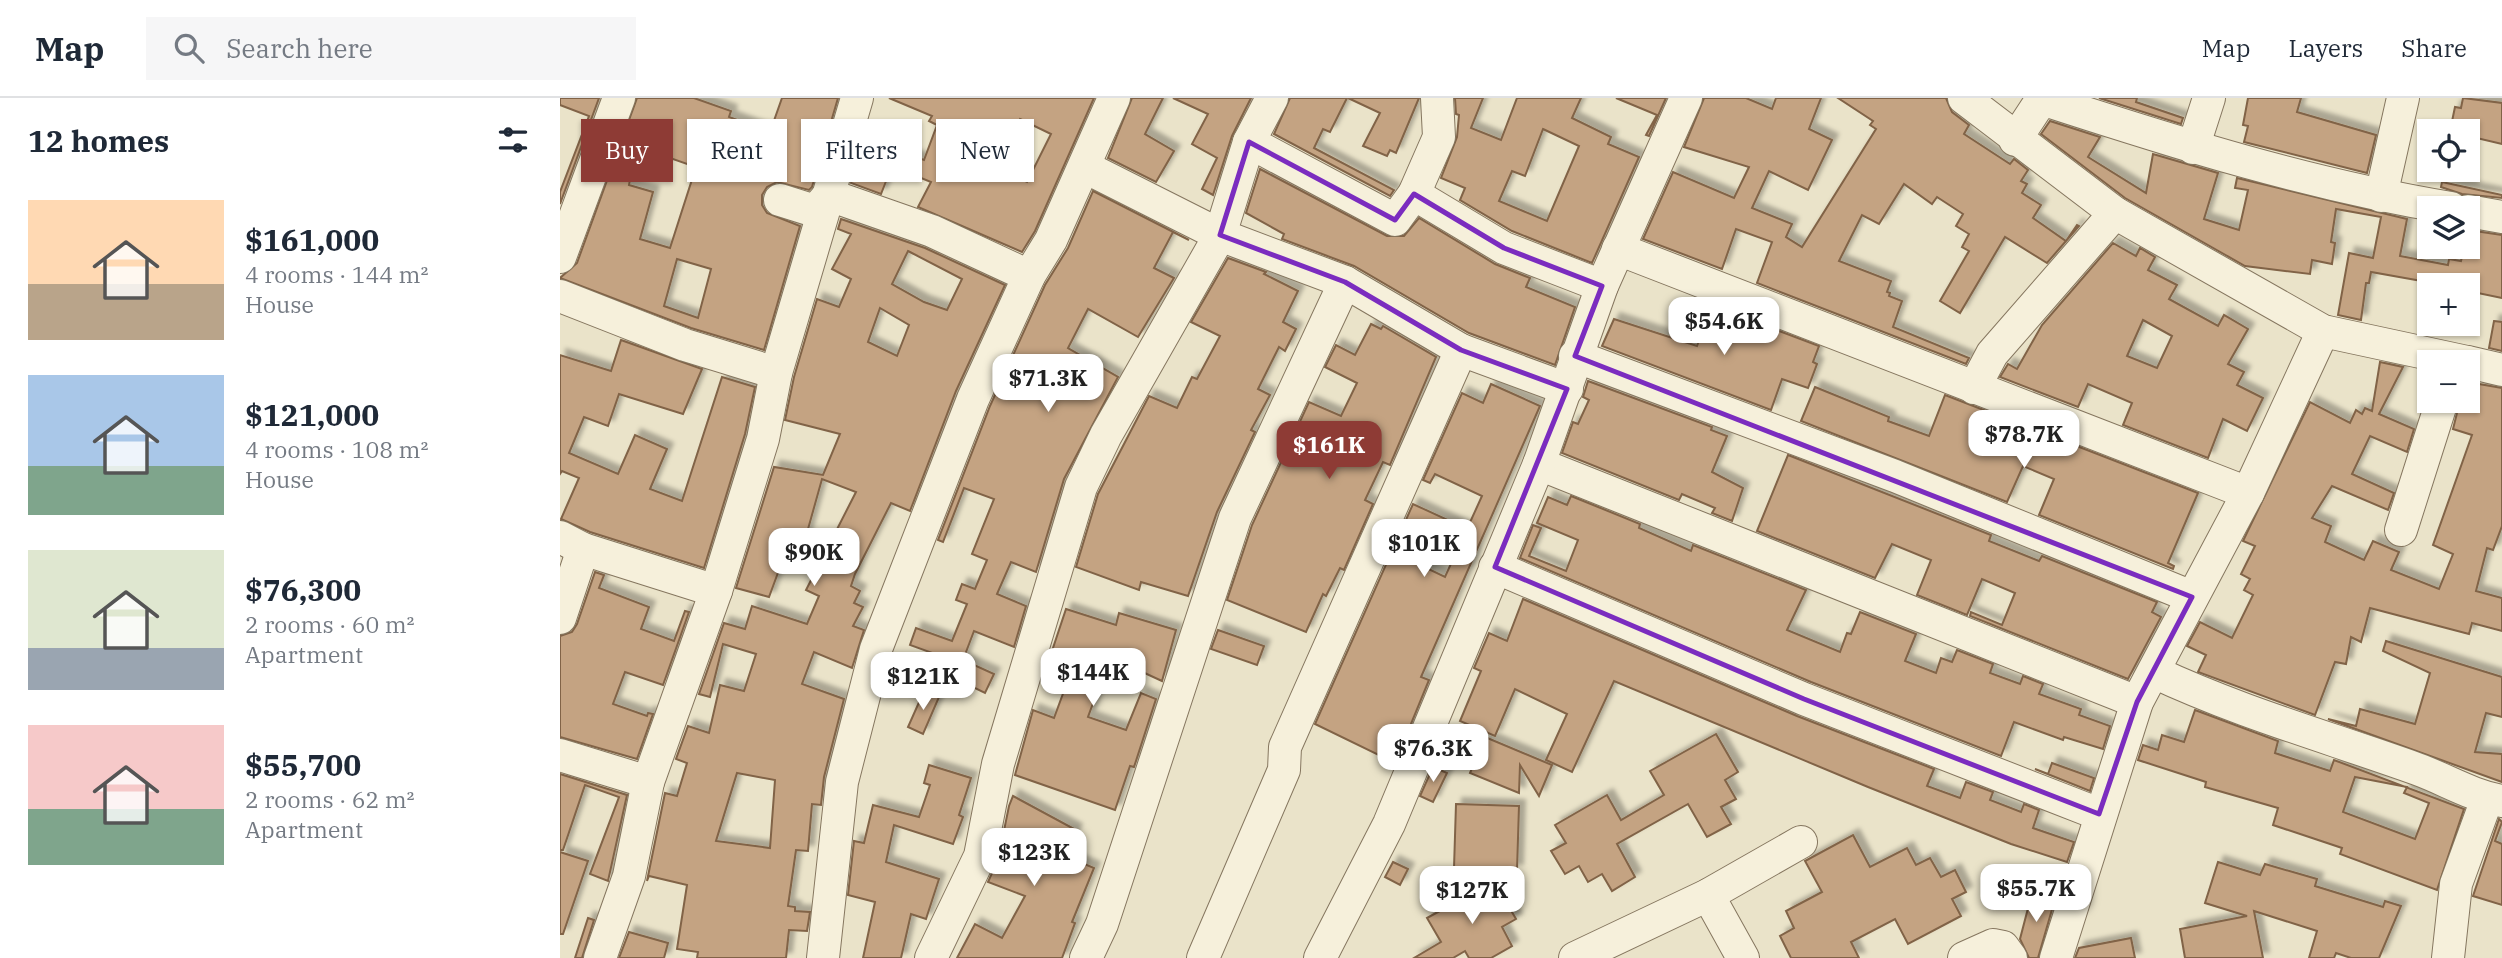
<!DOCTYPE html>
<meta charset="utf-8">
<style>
:root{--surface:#fff;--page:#f6f6f7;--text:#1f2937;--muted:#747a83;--line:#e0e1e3;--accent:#8e3b35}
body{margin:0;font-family:"IBM Plex Serif",serif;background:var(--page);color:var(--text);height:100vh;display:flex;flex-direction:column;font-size:26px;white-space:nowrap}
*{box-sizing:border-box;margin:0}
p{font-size:23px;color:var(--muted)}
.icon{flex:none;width:38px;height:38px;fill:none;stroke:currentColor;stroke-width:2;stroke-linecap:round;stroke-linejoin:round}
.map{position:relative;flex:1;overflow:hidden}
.details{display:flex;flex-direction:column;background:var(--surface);width:560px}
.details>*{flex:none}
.hud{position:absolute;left:21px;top:21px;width:665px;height:63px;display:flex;gap:14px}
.controls{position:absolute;left:1857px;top:21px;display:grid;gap:14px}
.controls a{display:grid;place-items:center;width:63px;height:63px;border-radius:0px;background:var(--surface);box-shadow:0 2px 5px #0004;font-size:35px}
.price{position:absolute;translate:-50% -60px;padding:0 16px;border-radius:14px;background:#fff;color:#222;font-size:23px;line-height:46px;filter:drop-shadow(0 2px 4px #0008)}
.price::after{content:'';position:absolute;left:50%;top:42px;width:21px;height:16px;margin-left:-10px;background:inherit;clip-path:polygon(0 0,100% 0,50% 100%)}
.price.selected{background:var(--accent);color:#fff}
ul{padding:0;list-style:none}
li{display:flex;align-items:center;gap:21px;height:175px;padding:0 28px}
li span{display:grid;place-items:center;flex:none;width:196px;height:140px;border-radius:0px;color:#555}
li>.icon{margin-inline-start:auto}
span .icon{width:84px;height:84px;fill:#fffc;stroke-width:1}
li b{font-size:30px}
h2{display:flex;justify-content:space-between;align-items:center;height:84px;padding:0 28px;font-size:30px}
.tag{padding:0 24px;border-radius:0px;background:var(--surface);box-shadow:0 2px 5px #0004;font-size:24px;line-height:63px}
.tag.selected{background:var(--accent);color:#fff}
header{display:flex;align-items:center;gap:42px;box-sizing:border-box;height:98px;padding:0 35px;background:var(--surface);border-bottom:2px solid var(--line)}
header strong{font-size:33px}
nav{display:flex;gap:38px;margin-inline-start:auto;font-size:24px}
.search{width:490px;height:63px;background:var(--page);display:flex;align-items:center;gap:18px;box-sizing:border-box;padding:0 24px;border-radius:0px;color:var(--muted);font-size:26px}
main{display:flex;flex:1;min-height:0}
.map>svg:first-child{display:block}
.building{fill:#c4a382;stroke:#816347;stroke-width:2;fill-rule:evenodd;filter:url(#shadow)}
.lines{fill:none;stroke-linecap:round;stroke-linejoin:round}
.minor-casing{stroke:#85765f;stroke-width:34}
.minor{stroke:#f6f0db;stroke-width:32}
.marked{fill:none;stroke:#7b2cbf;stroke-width:5;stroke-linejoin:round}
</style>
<header>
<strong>Map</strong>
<div class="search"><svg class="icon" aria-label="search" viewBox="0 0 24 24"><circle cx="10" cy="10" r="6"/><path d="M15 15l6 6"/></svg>Search here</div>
<nav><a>Map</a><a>Layers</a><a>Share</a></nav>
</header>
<main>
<section class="details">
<h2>12 homes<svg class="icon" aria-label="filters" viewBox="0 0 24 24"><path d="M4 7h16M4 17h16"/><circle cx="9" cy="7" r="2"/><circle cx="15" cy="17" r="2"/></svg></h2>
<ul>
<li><span style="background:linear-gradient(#ffd9b3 60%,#b9a48a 0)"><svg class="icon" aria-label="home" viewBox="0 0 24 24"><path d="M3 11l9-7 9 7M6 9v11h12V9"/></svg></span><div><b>$161,000</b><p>4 rooms · 144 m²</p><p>House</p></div></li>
<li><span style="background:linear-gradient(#a9c7e8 65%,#7fa58c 0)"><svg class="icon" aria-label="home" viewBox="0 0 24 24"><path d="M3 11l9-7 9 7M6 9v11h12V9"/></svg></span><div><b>$121,000</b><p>4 rooms · 108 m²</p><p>House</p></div></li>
<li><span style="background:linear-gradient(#dfe7d0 70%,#9aa5b1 0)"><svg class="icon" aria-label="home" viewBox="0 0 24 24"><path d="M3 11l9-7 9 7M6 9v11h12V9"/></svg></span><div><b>$76,300</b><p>2 rooms · 60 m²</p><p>Apartment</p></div></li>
<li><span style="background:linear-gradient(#f6c9c9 60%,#7fa58c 0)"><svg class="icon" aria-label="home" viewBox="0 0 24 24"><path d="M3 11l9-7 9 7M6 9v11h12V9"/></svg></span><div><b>$55,700</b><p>2 rooms · 62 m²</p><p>Apartment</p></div></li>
</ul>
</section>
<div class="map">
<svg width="1942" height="860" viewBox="0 0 1942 860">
<defs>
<filter id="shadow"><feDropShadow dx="6" dy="-6" stdDeviation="2" flood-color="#0004"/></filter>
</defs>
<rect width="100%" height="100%" fill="#eae3c9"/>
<g class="building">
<polygon points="0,0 39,0 0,106 0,94 29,18 0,7"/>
<path d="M77,0H134L171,13L169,19L210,34L222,0H278L252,89L249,92L217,84L207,89L202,97V107L207,115L240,128L204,252L131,230L0,180L17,165ZM73,47L136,69L110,150L80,141L93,94L69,87L70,82L62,79ZM117,161L151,171L138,220L104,208Z"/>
<path d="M329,0H534L475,133L462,154L358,109L371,84L332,68L321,96L291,85L300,55L326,65L332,50L364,62L377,27L369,23L372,18ZM460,21L491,36L467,84L438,70Z"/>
<polygon points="572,0 603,0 585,36 614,53 596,84 548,60"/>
<polygon points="613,0 691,0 672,38 653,97 642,91 657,60 632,46 648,16"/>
<polygon points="730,0 787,0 770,34 763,31 754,50 834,92 830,98 714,36"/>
<polygon points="788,0 859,0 836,55 830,52 827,58 803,48 820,15"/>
<path d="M895,0H923L911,30L941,42L957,0H1021L1012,20L1051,39L1048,46L1079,59L1032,165L952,133L900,102L905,90L881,80L897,39L899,17L896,16ZM983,31L1019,48L987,123L939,103L952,73L965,78Z"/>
<polygon points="1056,0 1106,0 1089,38 1086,37 1097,17"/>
<polygon points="1144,0 1186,0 1212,11 1216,0 1261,0 1249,31 1272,42 1248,92 1209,73 1192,110 1232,126 1226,139 1242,149 1316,31 1310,27 1313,23 1278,0 1386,0 1392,14 1409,27 1404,36 1450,66 1454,61 1468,72 1461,83 1467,86 1462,95 1481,107 1473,120 1506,143 1517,127 1519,128 1487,165 1445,139 1400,215 1380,203 1409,153 1402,149 1409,136 1396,128 1403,116 1377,99 1372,106 1344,86 1319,126 1302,117 1279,163 1331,183 1327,194 1330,195 1329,198 1342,203 1333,229 1409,260 1406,266 1197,185 1212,144 1176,131 1162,171 1083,141 1113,74 1174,100 1189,69 1124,49"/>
<polygon points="1539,0 1577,0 1576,4 1623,20 1621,26"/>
<polygon points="1688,0 1741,0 1737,14 1816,37 1807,75 1684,44 1688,28 1683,27"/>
<polygon points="1903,0 1942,5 1942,46 1908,38 1908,33 1890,33 1895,9 1901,10"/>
<polygon points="1490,23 1540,39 1528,59 1586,95 1593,56 1658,75 1644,121 1679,132 1688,92 1675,90 1677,80 1847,121 1840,158 1888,167 1889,161 1901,163 1904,149 1908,149 1908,132 1942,137 1942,200 1908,193 1908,187 1884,187 1811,174 1809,185 1806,185 1801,222 1778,217 1789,155 1813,160 1821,119 1776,111 1771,144 1775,145 1772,166 1752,162 1750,176 1685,168 1565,100 1481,36"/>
<polygon points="700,71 827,138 844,138 859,120 935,166 970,180 966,189 1015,209 995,267 909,235 794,168 722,141 724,136 686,115"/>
<polygon points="1882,84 1942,97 1942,100 1902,96 1881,89"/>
<polygon points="533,93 629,142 613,134 594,170 614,180 578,239 528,211 508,250 558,279 504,381 476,474 451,464 437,496 466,508 454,549 414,533 403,562 434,576 425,595 382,574 389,561 350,547 356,530 392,543 407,506 396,502 402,486 415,491 427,462 412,456 434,401 404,390 383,444 378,442 430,308 485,187 508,150"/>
<path d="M281,121L365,150L445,187L396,293L350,413L331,405L295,476L291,488L300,493L294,505L303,509L293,528L304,532L292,570L254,554L242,586L284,601L264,679L261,707L252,706L248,753L236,752L228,808L235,809V813L250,814L247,833L229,832L226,860H137L138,854L117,851L127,787L89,778L87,783L105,695L117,698L127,665L116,661L128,628L149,635L160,587L184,593L196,556L163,546L150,599L139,596L164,525L185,531L192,508L247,526L259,498L246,492L296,394L262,381L243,449L229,445L209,499L176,490L214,369L263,377L280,336L225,322L234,279L257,201L279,209L291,181L272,171L291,136L278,131ZM348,153L402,181L387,212L364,204L332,186ZM320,210L349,227L337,258L308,244ZM177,675L215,682L210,750L156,743Z"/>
<path d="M1553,145L1576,158L1580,150L1595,159L1588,172L1617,187L1609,201L1658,228L1664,217L1688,231L1668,266L1684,274L1677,287L1703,300L1687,333L1663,321L1648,360L1563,327L1572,305L1528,286L1518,309L1440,279L1448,266L1457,271L1482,227ZM1583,222L1612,238L1597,270L1567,258Z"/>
<polygon points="668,160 706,174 704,176 738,193 723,224 736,231 725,253 719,249 698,291 710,297 691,332 695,334 657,414 628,498 581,484 579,492 516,469 538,396 589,298 617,310 632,279 637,281 660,238 631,224"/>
<polygon points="1148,217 1173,226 1177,217 1259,248 1253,264 1257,266 1248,290 1222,281 1211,312 1042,248 1054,221 1137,248"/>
<polygon points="1934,223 1942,224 1942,253 1929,250"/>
<polygon points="811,226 821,231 823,228 876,259 830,367 823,364 805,402 813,406 784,472 780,470 766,498 763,496 746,534 667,502 692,427 749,304 781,318 797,285 765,269 776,247 795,257"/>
<polygon points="61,242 142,271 123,316 59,296 48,328 24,319 9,355 58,376 75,337 107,351 90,391 122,403 162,279 195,289 185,336 144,470 30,434 1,421 19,380 2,373 0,376 0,257 51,273"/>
<polygon points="1820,264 1843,269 1819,316 1854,331 1847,354 1810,338 1792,376 1834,395 1828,412 1772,388 1752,420 1771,428 1765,444 1804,462 1813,443 1839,454 1831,472 1879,491 1893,456 1873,447 1912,337 1893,331 1900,303 1915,303 1919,286 1942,290 1942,428 1933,452 1927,450 1916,493 1942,500 1942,533 1912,525 1909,536 1810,510 1801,544 1791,539 1786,566 1775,564 1755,617 1638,574 1646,557 1627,548 1640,524 1672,540 1693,497 1684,492 1690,481 1681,476 1695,448 1683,443 1750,304 1790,325 1796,312 1802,316 1805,310 1812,313"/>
<polygon points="1028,283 1152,329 1151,332 1167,338 1152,374 1183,390 1172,423 1152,415 1155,410 1122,396 1119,402 1002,355 1013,324 1018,326 1029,302 1023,299"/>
<path d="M931,286L980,308L861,579L869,582L835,665L755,626L853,406L907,431L922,398L875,376L870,385L863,382L902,295L923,305ZM850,425L899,448L885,479L835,455Z"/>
<polygon points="1255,289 1329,319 1328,323 1369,338 1385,297 1638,395 1608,465 1614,468 1613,471 1479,417 1494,381 1463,368 1447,404 1241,323"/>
<polygon points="1228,357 1431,437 1429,443 1479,463 1482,458 1597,504 1592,514 1601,519 1568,581 1410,518 1411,514 1442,527 1455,495 1422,481 1407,517 1357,497 1371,462 1332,446 1315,480 1197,433"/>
<polygon points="1011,398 1080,426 1079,430 1131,453 1133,447 1246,492 1227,532 1280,554 1287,535 1291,536 1300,514 1356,536 1345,563 1376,575 1381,560 1392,564 1397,552 1433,566 1430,575 1460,586 1463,578 1483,586 1479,596 1521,611 1519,617 1550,628 1543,651 1504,639 1503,642 1454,624 1441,658 1251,584 960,460 973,427 981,430 969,458 1006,473 1018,442 977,425 988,399 1007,407"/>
<polygon points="35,474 44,477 39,490 89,509 81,531 114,543 125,513 129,514 103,587 65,574 53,606 87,618 88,615 93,616 77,661 0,639 0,538 12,534 17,526"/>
<polygon points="963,501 1237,618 1374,671 1367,688 1400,700 1406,684 1433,694 1430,702 1461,714 1464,706 1479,712 1473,730 1514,744 1507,764 1451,746 1308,689 1054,583 1012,674 986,662 1007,616 955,591 935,638 900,623 921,573 914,570 929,535 947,543"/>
<polygon points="506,511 556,527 559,515 616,532 602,583 550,559 528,619 566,632 581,595 596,601 574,669 570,668 555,712 455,677 473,612 494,620 508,582 485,574"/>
<polygon points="658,532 704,548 697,567 651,551"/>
<polygon points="1826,543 1942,579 1942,619 1926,615 1915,654 1942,656 1942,684 1768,621 1796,628 1800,611 1855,626 1870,575 1823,553"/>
<polygon points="364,593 379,599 363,636 348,629"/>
<path d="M1635,612L1718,643L1715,655L1770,673L1774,662L1904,711L1877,792L1780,756L1782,750L1713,727L1718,710L1645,689L1646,684L1578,662L1583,647L1598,652L1602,637L1624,644ZM1795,679L1847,689L1844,695L1869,705L1855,741L1783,714Z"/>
<polygon points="1156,636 1178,674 1165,682 1176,701 1161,709 1171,726 1147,739 1128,706 1057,746 1075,779 1052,793 1042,776 1028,784 1019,768 1005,776 991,753 1006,745 995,727 1047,697 1061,722 1104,697 1090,673"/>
<polygon points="925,639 992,667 979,698 960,667 959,695 910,675"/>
<polygon points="1492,665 1534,680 1530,693 1475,671 1488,676"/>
<polygon points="369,667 411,680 399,717 403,719 393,746 334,727 326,764 379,781 366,821 351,816 341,860 303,860 315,804 288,797 294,743 304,745 313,707 359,719 370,687 364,685"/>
<polygon points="873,669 887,675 873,704 860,698"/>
<polygon points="0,676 67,697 48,783 30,776 59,699 25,687 3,752 0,752"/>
<polygon points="453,698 516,732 503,757 534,770 512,824 515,825 502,860 397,860 415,826 442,840 465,798 428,784 438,762 449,708"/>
<polygon points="896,706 959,708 957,772 894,770"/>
<polygon points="1939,721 1942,724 1935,743 1942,746 1942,807 1913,798"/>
<polygon points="1293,737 1310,769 1347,750 1356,767 1370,760 1381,779 1395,772 1406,794 1392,801 1401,818 1348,846 1335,821 1291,844 1299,860 1231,860 1220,838 1234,830 1226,813 1262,794 1245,763"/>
<polygon points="0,754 28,763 3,836 0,836"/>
<polygon points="833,764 848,771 840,787 825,779"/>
<polygon points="1658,764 1700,777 1705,766 1757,781 1755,788 1823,809 1825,803 1841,808 1819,860 1791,860 1776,855 1774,860 1749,860 1757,833 1694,813 1703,860 1625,860 1620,831 1687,818 1645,805"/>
<polygon points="934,783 956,821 942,829 952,848 931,860 909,860 905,853 893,860 854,860 881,844 867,820"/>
<polygon points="1472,795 1495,801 1478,860 1469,860 1460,841"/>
<polygon points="28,820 34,822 22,860 15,860"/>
<polygon points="69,834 108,845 104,860 59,860"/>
<polygon points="1571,840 1575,860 1515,860 1519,850"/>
</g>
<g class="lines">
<defs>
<g id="minor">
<polyline points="1404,0 1555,115 1763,233 1907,264"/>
<path d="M1455,42L1482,1C1617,45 1751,87 1891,110"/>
<polyline points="689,44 835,122 854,96 879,39 877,0"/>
<polyline points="1633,50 1649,0"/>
<polyline points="525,69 660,137 785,184 901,252 1007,291"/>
<polyline points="854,96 944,150 1042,188"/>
<polyline points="1821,98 1843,0"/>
<polyline points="220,102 255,113 269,97 372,133 469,178"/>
<polyline points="1908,113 1942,119"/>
<polyline points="1058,151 1688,395"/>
<polyline points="0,159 59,0"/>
<polyline points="0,198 125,247 216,275"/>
<polyline points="1015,258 1335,378 1632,499"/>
<polyline points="1908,264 1942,272"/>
<polyline points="1414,290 1432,256 1555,115"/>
<polyline points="979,366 1577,604"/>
<polyline points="1841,432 1882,303"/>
<polyline points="0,439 23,451 156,493"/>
<polyline points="935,469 1244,601 1539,716"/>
<polyline points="0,520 23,451"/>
<path d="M1594,574C1679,614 1768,639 1857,671C1885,681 1912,698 1942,703"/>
<polyline points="0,657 88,684"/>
<polyline points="1148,797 1183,860"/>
<polyline points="40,860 69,778 88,684 156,493 203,341 216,275 297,0"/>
<polyline points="263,860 282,684 316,551 413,301 469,178 491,142 554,0"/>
<polyline points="371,860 420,758 438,666 521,389 546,337 660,137 689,44 712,0"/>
<polyline points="526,860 542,826 675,420 785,184"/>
<polyline points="643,860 724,672 725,649 901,252"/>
<polyline points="760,860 829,726 979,366 1042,188 1126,0"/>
<polyline points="1015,860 1148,797 1241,744"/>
<polyline points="1404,860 1433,847 1443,849 1451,860"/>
<polyline points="1496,860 1577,604 1688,395 1763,233"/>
<polyline points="1888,860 1896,786 1927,701"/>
</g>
</defs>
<use href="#minor" class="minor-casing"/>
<use href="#minor" class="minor"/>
</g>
<path class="marked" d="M689,44L835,122L854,96L944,150L1042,188L1015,258L1632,499L1577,604L1539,716L1244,601L935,469L1007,291L901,252L785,184L660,137Z"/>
</svg>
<div class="controls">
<a><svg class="icon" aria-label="locate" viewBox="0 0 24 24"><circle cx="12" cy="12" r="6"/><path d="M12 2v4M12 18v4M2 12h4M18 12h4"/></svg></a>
<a><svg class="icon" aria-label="layers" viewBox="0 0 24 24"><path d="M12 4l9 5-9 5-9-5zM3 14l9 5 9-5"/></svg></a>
<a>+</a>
<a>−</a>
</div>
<b class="price" style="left:1164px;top:259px">$54.6K</b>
<b class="price" style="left:488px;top:316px">$71.3K</b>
<b class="price" style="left:1464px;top:372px">$78.7K</b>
<b class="price selected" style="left:769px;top:383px">$161K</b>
<b class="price" style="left:864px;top:481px">$101K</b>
<b class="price" style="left:254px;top:490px">$90K</b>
<b class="price" style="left:533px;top:610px">$144K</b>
<b class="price" style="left:363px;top:614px">$121K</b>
<b class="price" style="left:873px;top:686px">$76.3K</b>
<b class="price" style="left:474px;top:790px">$123K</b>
<b class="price" style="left:1476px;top:826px">$55.7K</b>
<b class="price" style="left:912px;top:828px">$127K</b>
<div class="hud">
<a class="tag selected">Buy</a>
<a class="tag">Rent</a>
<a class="tag">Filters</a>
<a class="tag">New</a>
</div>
</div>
</main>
